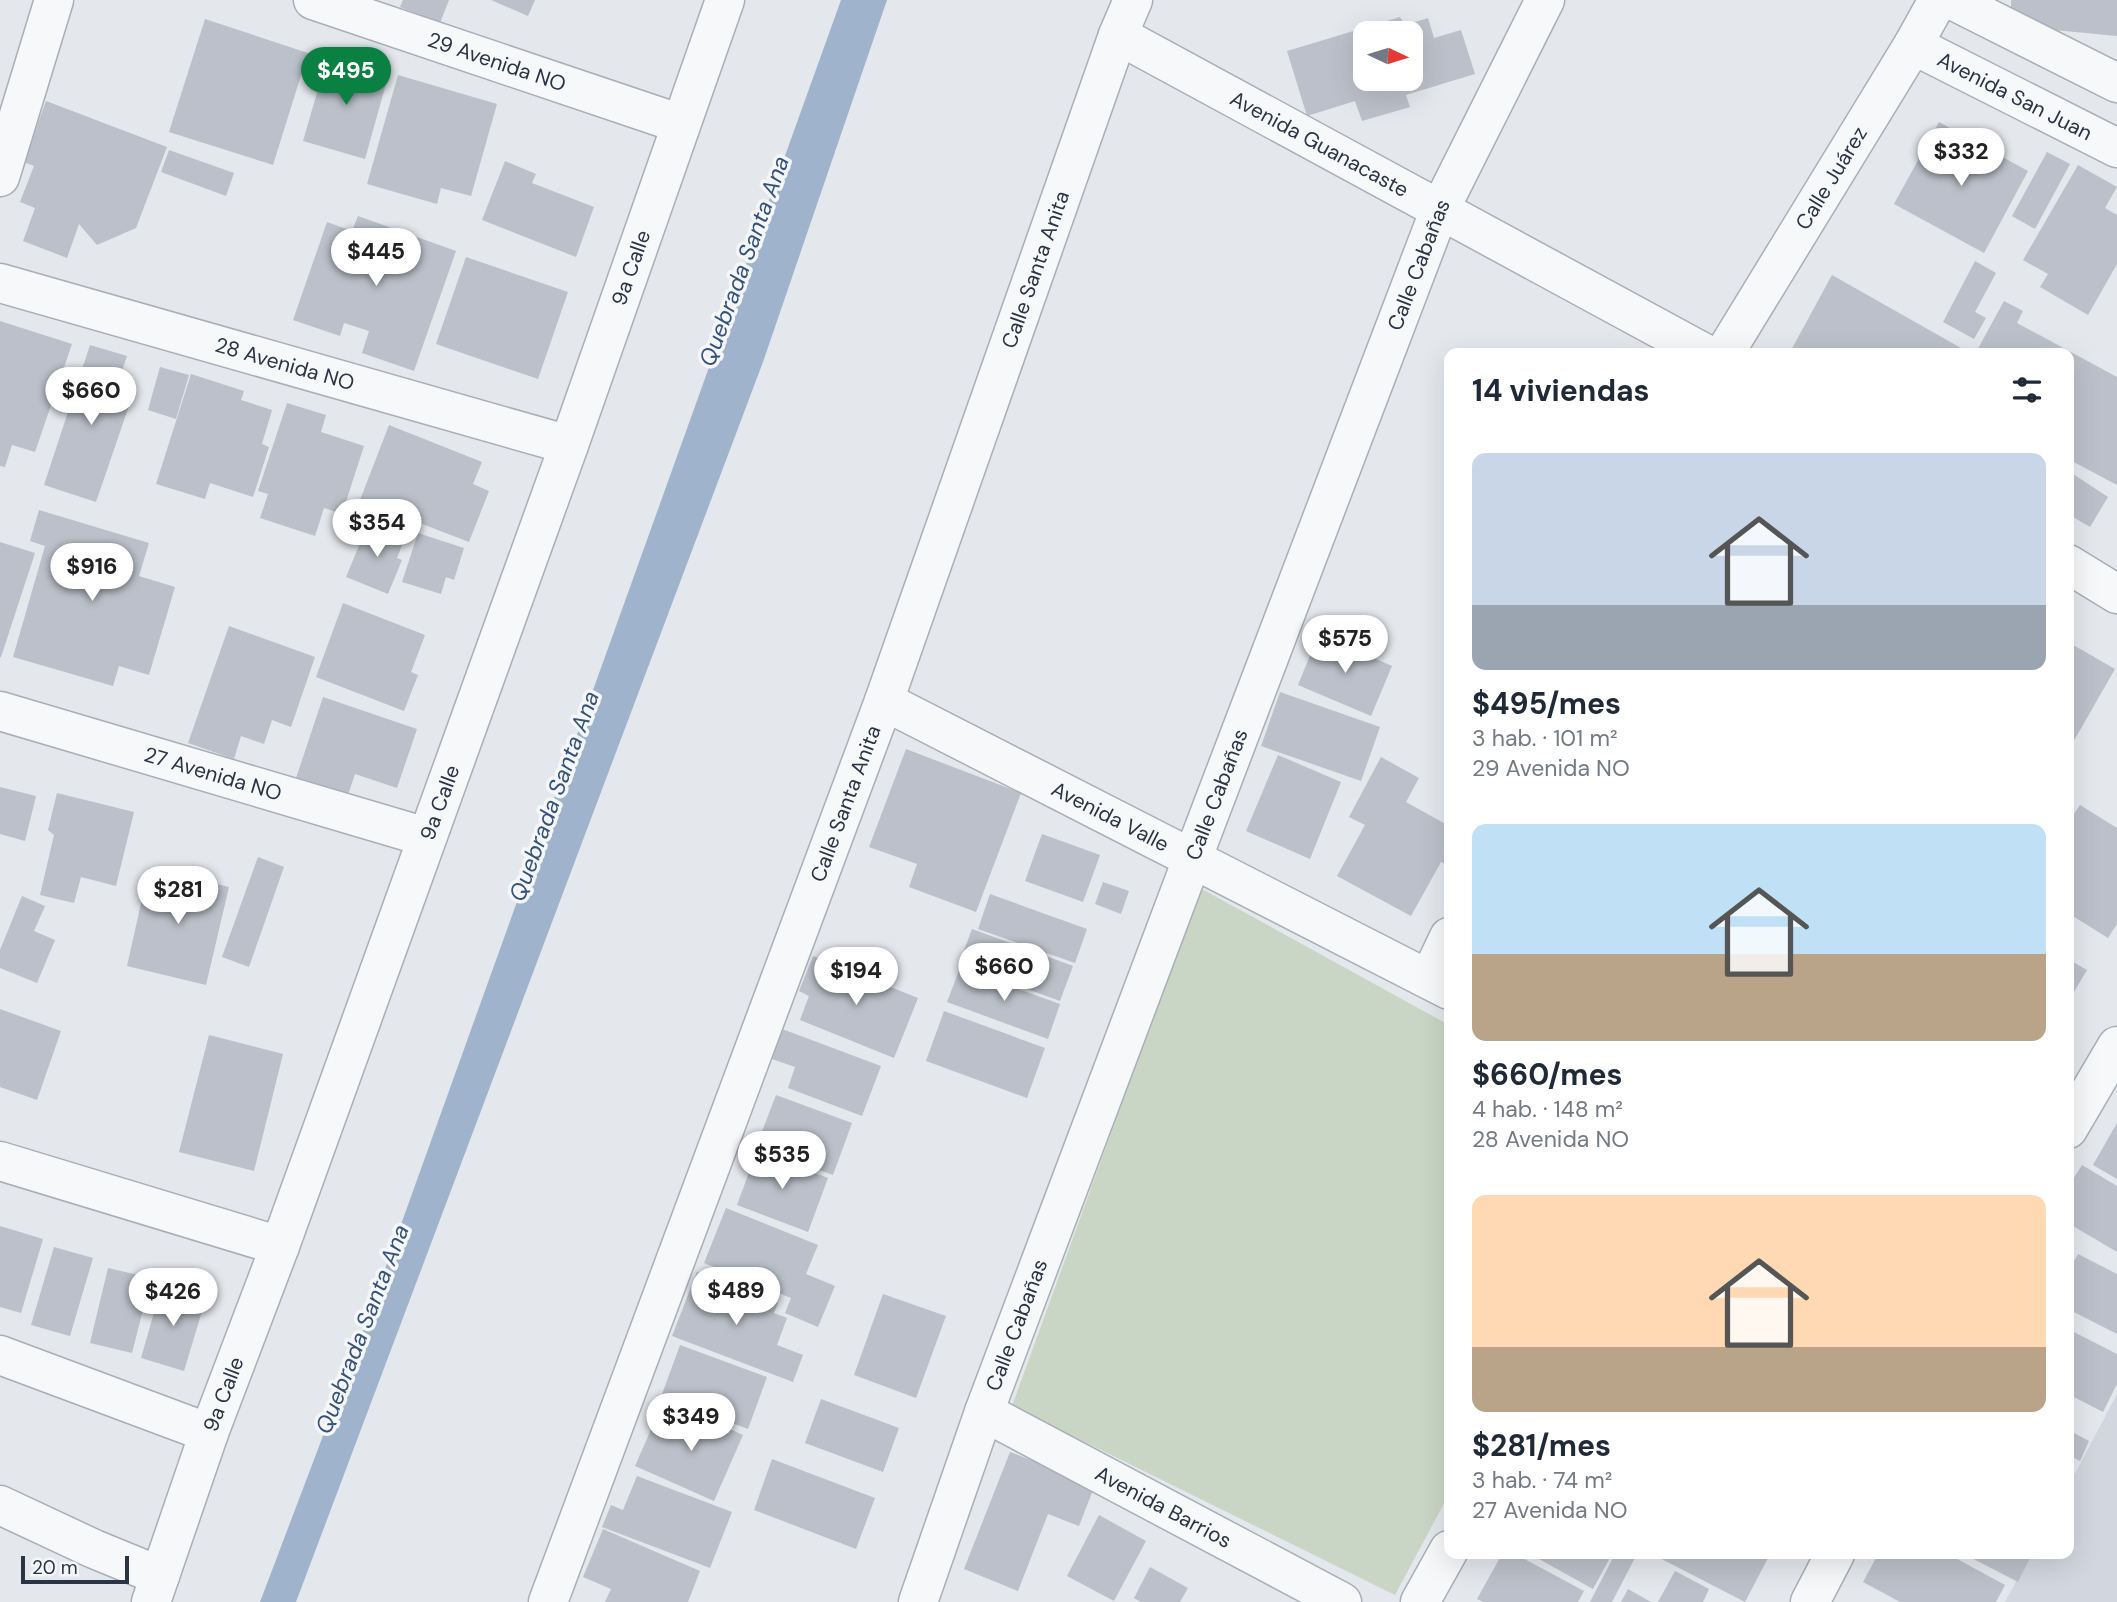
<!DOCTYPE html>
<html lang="es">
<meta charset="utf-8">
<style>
:root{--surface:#fff;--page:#f2f2f3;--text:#1f2937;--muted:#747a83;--accent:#0b8043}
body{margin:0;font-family:"DM Sans",sans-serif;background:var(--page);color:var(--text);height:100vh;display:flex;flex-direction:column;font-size:26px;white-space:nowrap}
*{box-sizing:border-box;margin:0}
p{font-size:23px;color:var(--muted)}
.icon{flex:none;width:38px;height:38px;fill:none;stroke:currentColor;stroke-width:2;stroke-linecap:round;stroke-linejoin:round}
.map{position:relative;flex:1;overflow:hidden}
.sheet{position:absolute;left:1444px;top:348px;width:630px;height:1211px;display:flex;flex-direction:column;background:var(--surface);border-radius:14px;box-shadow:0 7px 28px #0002}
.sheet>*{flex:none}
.needle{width:46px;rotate:94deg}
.buttons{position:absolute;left:1353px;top:21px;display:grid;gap:14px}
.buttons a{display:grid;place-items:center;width:70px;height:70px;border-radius:14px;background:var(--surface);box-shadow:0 7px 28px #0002;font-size:35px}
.scale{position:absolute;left:21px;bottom:18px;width:108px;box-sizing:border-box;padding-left:7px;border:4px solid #2b3445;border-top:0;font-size:19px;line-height:24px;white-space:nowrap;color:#2b3445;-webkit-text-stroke:5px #f4f6f9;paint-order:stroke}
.price{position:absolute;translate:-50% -60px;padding:0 16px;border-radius:24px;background:#fff;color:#222;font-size:23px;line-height:46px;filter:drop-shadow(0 2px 4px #0008)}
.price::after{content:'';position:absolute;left:50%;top:42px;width:21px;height:16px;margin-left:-10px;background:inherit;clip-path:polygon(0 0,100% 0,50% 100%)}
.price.active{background:var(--accent);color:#fff}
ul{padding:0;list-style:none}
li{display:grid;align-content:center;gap:14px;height:371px;padding:0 28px}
li span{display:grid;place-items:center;height:217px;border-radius:14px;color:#555}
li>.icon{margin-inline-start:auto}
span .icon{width:126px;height:126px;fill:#fffc;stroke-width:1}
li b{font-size:30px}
h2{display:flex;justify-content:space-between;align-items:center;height:84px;padding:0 28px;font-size:30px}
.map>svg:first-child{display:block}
.built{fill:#d2d6de}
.green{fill:#c9d6c5}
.water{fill:#9fb4cc}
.building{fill:#bbc0ca;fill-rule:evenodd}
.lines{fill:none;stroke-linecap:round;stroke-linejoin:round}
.minor-casing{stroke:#a9aeb7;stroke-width:41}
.minor{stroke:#f7f8fa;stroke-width:38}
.labels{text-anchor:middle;stroke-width:7;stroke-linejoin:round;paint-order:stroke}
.street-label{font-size:21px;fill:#2b3445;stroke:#f4f6f9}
.water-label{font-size:23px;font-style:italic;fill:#34527a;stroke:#f4f6f9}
</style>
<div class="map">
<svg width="2117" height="1602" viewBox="0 0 2117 1602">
<rect width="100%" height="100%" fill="#e4e7ec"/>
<polygon class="built" points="2117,1394 2117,1602 2005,1602 2031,1554 2068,1554 2069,1485"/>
<polygon class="green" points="1200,888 1449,1025 1449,1494 1395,1595 1012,1406"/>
<polygon class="water" points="841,0 887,0 763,362 296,1602 260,1602 362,1333"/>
<g class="building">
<polygon points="403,0 449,0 440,23 400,7"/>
<polygon points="491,0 535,0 528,16"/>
<polygon points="2011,0 2117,0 2117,36 2054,30 2011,7"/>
<path d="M1400,17L1405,25L1428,18L1434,38L1461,30L1475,74L1406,95L1410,107L1362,121L1355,101L1307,116L1287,51ZM1365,33H1410V79H1365Z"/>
<polygon points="205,19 308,53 273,165 169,132"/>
<polygon points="328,55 389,73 365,159 303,141"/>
<polygon points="398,75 497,104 471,196 441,188 437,204 367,184"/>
<polygon points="46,101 167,147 136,228 97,245 79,224 67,258 23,241 35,208 20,202 34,166 24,162"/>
<polygon points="1939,122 2028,171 1984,253 1894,204"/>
<polygon points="169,150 234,173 226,196 161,172"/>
<polygon points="2047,152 2070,164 2035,229 2012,216"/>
<polygon points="505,161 536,174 532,183 594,207 576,257 482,220"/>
<polygon points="2078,165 2117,187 2105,208 2117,215 2117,264 2088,315 2040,287 2048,274 2023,260"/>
<polygon points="358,216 456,251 414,371 362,353 369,331 344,323 340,336 293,320 327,222 352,231"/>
<polygon points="466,257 568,292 538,379 436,344"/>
<polygon points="1975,261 1996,273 1975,312 1986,318 1974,339 1943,322"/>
<polygon points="1832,275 1961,348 1959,354 1789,354"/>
<polygon points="2004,301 2023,311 2017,323 2117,377 2117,485 2068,459 2068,354 1975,354"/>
<polygon points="0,321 72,344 35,452 12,445 5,467 0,466"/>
<polygon points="90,345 127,356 115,392 132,397 96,502 44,485"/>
<polygon points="160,367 189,375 176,419 148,410"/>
<polygon points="191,374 244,391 241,400 272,410 262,444 269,447 253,497 210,483 205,499 156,484"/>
<polygon points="287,403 326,415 321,432 364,446 342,514 324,508 315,536 260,518 268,494 258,491"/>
<polygon points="389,425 482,462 473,484 489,491 469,542 360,500"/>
<polygon points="2070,472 2108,497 2090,527 2068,514"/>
<polygon points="39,510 149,543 139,576 175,587 149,675 119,666 113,686 13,657 45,546 30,541"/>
<polygon points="368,524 405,538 397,558 402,560 388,594 346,577"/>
<polygon points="418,533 464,548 454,580 446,577 441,594 402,582"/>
<polygon points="0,542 35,553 1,657 0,657"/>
<polygon points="343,603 425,635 411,672 418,675 404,711 316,677"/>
<polygon points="229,626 315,657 291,727 272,720 264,744 241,736 234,759 188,743"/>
<polygon points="1319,634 1392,666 1371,716 1298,685"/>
<polygon points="2068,642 2115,669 2068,751"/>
<polygon points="1280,692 1380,727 1361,781 1261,746"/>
<polygon points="323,697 417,729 397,788 355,774 348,795 296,778"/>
<polygon points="906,749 1021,793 976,912 909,887 917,864 869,847"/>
<polygon points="1278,755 1341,782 1310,859 1246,831"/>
<polygon points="1381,757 1419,778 1406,802 1449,826 1449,866 1441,862 1411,916 1337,876 1365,825 1349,817"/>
<polygon points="0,787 36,796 25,841 0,834"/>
<polygon points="57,793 134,812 116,886 81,877 74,903 40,895 54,835 48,830"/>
<polygon points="2080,805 2117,828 2117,924 2108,938 2068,913 2068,823"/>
<polygon points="1042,834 1100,855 1083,902 1025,881"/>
<polygon points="258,857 284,867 249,967 222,957"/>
<polygon points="149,868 229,887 206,985 127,966"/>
<polygon points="1103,882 1129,891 1121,914 1095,904"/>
<polygon points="990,894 1087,929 1075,963 978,929"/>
<polygon points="22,896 45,906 34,931 55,940 37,983 0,968 0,950"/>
<polygon points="972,929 1073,966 1060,1001 959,964"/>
<polygon points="813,956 918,998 894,1058 800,1020 809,996 799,991"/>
<polygon points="2068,959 2087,970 2068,1002"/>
<polygon points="960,968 1060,1004 1048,1039 947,1002"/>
<polygon points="0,1009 61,1031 37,1100 0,1087"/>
<polygon points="944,1011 1045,1048 1027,1098 926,1061"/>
<polygon points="782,1029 881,1066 862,1116 788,1088 795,1067 772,1059"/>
<polygon points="209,1035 283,1054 254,1171 179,1152"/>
<polygon points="776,1095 852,1123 833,1175 756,1147"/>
<polygon points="2117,1123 2117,1179 2093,1165"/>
<polygon points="757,1151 828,1178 808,1232 737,1205"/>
<polygon points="2082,1165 2117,1186 2117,1252 2068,1223 2068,1187"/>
<polygon points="726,1208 818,1245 806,1274 835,1286 818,1327 785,1313 791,1298 704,1263"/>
<polygon points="0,1226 43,1239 21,1313 0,1307"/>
<polygon points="54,1247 93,1258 70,1336 31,1325"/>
<polygon points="2078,1254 2117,1274 2117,1334 2068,1309 2068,1272"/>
<polygon points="108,1268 151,1278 132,1353 90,1343"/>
<polygon points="697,1272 778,1303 774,1313 787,1318 777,1345 803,1355 793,1382 672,1336"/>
<polygon points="162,1285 206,1298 184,1371 141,1358"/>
<polygon points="883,1294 946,1316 916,1398 854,1375"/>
<polygon points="2068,1329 2117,1354 2117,1384 2103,1412 2068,1394"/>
<polygon points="680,1345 767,1377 748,1429 661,1397"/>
<polygon points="821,1399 899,1428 883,1472 805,1443"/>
<polygon points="681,1407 743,1435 714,1501 635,1466 653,1425 670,1433"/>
<polygon points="2074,1433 2089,1441 2080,1461 2068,1455 2068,1443"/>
<polygon points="1010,1452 1095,1485 1079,1526 1048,1514 1018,1591 964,1569"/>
<polygon points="772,1459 875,1498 856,1549 754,1510"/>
<polygon points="637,1476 732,1512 710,1568 602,1527 611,1505 623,1510"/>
<polygon points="1099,1515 1146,1541 1114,1601 1067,1576"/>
<polygon points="603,1529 700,1571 688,1602 605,1602 611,1589 583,1577"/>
<polygon points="1502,1554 1515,1554 1584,1591 1578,1602 1483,1602 1477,1599"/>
<polygon points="1530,1554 1612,1554 1593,1589"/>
<polygon points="1615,1554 1637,1554 1612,1602 1590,1602"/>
<polygon points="1652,1554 1770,1554 1745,1602"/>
<polygon points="1878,1554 1948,1554 2005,1585 1996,1602 1900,1602 1863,1582"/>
<polygon points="1964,1554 2032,1554 2018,1582"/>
<polygon points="1150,1567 1188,1588 1180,1602 1141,1602 1134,1598"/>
<polygon points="1675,1571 1709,1589 1703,1602 1658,1602"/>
<polygon points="1628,1589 1651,1602 1621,1602"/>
</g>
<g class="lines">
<defs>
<g id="minor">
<path id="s1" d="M313,0L681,124"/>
<polyline points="1952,0 2117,83"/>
<path id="s2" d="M1118,35L1706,354"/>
<path id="s3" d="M1913,45L2117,148"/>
<polyline points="0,177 54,0"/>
<path id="s4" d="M0,283L569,445"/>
<path id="s5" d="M1724,354L1913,45L1938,0"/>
<polyline points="2068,564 2117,594"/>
<path id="s6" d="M884,701L1449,990"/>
<path id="s7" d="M0,711L426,837"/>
<polyline points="1429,979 1449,937"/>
<polyline points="2068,1129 2117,1046"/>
<polyline points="0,1161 280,1246"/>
<polyline points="0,1355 209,1433"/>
<path id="s8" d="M984,1412L1342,1602"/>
<polyline points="0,1505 94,1549 160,1576"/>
<path id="s9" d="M151,1602L209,1433L280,1246L569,445L725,0"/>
<path id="s10" d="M548,1602L884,701L1118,35L1133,0"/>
<path id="s11" d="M918,1602L984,1412L1193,857L1440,209L1545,0"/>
<polyline points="1420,1602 1449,1550"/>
<polyline points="1810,1602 1835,1554"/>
</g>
</defs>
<use href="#minor" class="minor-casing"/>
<use href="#minor" class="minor"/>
</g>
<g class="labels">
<g class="street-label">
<text dy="7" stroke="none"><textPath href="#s1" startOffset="194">29 Avenida NO</textPath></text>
<text dy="7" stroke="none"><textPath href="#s3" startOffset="114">Avenida San Juan</textPath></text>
<text dy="7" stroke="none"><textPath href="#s2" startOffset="229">Avenida Guanacaste</textPath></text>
<text dy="7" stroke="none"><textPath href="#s5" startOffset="206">Calle Juárez</textPath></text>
<text dy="7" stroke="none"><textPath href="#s11" startOffset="1428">Calle Cabañas</textPath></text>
<text dy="7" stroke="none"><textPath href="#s9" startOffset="1418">9a Calle</textPath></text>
<text dy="7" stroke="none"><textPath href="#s10" startOffset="1419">Calle Santa Anita</textPath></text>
<text dy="7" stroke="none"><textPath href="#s4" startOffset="296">28 Avenida NO</textPath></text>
<text dy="7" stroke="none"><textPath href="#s7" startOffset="222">27 Avenida NO</textPath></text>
<text dy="7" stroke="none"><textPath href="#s11" startOffset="861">Calle Cabañas</textPath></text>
<text dy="7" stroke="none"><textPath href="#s9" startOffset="850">9a Calle</textPath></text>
<text dy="7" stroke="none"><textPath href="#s10" startOffset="852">Calle Santa Anita</textPath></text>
<text dy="7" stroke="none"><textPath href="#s6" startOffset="254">Avenida Valle</textPath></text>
<text dy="7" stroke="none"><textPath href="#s11" startOffset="294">Calle Cabañas</textPath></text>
<text dy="7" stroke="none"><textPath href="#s9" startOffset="220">9a Calle</textPath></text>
<text dy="7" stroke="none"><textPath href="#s8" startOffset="203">Avenida Barrios</textPath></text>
</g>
<g class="water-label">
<text transform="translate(744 261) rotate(-70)" y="8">Quebrada Santa Ana</text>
<text transform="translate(554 796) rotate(-70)" y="8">Quebrada Santa Ana</text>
<text transform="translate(362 1329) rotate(-69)" y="8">Quebrada Santa Ana</text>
</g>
</g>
</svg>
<div class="buttons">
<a><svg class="needle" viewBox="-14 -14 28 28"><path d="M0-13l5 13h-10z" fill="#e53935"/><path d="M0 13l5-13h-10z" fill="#747a83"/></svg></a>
</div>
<div class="scale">20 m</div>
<b class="price active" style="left:346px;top:107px">$495</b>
<b class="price" style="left:1961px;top:188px">$332</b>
<b class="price" style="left:376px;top:288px">$445</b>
<b class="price" style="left:91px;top:427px">$660</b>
<b class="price" style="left:377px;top:559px">$354</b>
<b class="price" style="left:92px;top:603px">$916</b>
<b class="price" style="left:1345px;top:675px">$575</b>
<b class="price" style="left:178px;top:926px">$281</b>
<b class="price" style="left:1004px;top:1003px">$660</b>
<b class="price" style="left:856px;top:1007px">$194</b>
<b class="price" style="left:782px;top:1191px">$535</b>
<b class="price" style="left:736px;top:1327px">$489</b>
<b class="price" style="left:173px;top:1328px">$426</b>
<b class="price" style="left:691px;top:1453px">$349</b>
<section class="sheet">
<h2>14 viviendas<svg class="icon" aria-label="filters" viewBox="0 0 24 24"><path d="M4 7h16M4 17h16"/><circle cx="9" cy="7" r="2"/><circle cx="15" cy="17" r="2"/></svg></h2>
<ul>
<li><span style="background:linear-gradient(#c9d6e8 70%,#9aa5b1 0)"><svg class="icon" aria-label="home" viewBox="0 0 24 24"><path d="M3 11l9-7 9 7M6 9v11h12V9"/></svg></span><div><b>$495/mes</b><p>3 hab. · 101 m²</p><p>29 Avenida NO</p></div></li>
<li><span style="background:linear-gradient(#bfe0f5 60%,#b9a48a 0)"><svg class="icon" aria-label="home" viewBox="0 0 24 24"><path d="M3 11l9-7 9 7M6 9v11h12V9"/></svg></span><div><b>$660/mes</b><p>4 hab. · 148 m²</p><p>28 Avenida NO</p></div></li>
<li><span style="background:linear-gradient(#ffd9b3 70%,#b9a48a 0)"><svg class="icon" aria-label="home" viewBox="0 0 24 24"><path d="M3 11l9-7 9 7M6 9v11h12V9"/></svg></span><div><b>$281/mes</b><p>3 hab. · 74 m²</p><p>27 Avenida NO</p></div></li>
</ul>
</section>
</div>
